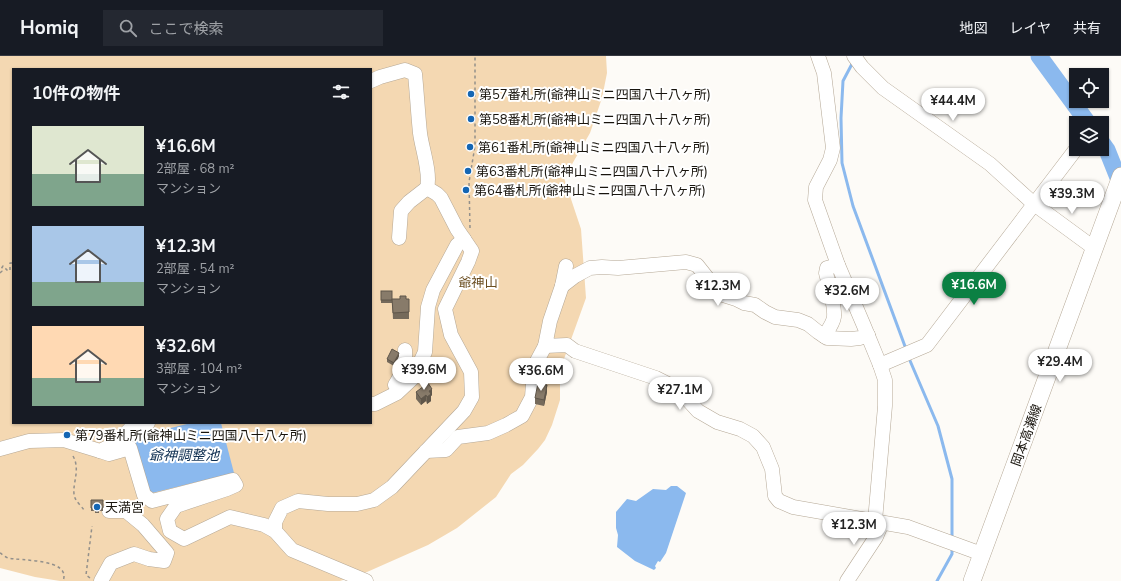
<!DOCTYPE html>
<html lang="ja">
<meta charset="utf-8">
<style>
:root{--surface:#171b24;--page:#242831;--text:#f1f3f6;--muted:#9ea1a6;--line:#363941;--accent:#0b8043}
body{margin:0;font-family:"Nunito Sans","Noto Sans JP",sans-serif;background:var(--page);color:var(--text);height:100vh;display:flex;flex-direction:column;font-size:15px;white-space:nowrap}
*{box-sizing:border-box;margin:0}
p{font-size:13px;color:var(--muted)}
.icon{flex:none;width:22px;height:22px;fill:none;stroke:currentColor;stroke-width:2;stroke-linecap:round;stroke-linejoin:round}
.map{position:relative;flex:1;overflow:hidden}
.side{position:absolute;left:12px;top:12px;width:360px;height:356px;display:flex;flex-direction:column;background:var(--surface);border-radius:0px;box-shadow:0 1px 3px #0004}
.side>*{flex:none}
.tools{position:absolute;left:1069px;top:12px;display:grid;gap:8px}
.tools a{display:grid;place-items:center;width:40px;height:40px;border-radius:0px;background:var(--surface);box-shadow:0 1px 3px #0004;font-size:20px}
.price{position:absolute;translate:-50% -34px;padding:0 9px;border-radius:14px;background:#fff;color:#222;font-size:13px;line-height:26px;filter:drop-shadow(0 1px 2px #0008)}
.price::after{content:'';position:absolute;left:50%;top:24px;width:12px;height:9px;margin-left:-6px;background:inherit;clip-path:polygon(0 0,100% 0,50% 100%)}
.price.current{background:var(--accent);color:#fff}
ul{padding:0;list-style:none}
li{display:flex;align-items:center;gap:12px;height:100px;padding:0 20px}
li span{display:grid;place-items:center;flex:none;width:112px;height:80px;border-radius:0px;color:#555}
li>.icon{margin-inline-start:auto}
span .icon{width:48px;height:48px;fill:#fffc;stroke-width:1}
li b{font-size:17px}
h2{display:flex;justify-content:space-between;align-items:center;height:48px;padding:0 20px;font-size:17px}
header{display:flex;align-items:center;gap:24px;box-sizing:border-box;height:56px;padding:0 20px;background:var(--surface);border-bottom:1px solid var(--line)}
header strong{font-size:19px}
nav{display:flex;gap:22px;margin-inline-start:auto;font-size:14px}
.search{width:280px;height:36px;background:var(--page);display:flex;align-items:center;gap:10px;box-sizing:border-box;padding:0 14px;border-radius:0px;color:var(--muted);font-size:15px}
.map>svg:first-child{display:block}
.green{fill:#f4d8b2;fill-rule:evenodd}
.water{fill:#8bb9ee}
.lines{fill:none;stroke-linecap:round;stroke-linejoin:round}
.stream{stroke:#8bb9ee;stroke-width:3}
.river{stroke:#8bb9ee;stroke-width:17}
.minor-casing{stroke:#b5a896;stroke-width:15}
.major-casing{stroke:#b5a896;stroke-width:18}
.path{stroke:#93908b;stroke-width:1.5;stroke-dasharray:3 3;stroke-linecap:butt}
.minor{stroke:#fff;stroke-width:14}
.major{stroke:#fff;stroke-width:17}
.wall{fill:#756a5b}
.shaded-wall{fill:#5f564a}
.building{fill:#887b6a;stroke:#5f564a}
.poi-dot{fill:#1466b4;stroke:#fff;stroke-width:1.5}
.labels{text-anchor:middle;stroke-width:4;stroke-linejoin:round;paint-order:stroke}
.poi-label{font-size:13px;fill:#18140d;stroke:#fff;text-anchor:start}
.park-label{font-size:13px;fill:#6c4f22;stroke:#fff}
.street-label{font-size:13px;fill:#18140d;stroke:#fff}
.water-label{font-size:14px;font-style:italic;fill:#0f2f51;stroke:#fff}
</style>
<header>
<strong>Homiq</strong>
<div class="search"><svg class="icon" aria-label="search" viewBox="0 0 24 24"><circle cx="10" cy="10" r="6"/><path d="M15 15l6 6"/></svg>ここで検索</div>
<nav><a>地図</a><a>レイヤ</a><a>共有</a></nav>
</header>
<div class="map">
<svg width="1121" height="525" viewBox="0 0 1121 525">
<rect width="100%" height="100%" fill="#fdfbf7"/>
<path class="green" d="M0,0H606L607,17L602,42L590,77L564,122L581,173L586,242L560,314V344L552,369L545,384L538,393L523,409L511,418L496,441L457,472L428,489L367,516L340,525H60L35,521L0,512ZM13,13H371V367H13Z"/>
<g class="water">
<polygon points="191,367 221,367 234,417 148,438 134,381"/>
<polygon points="671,430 677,430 686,437 666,497 660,506 658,505 655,510 656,512 654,514 635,505 617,491 618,479 616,472 616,456 627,443 636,445 653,433 666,434"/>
</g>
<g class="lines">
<g class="stream">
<polyline points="853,6 843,25 841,62 842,107 853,150 906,293"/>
<polyline points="908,300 938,370 952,423 952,483"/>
<polyline points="937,525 952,498 952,491"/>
</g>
<g class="river">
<polyline points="1039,0 1088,67"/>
<polyline points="1102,87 1107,94 1121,129"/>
</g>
<defs>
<g id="minor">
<polyline points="818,0 824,17 833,92 830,104 816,131 815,144 838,209 864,270 880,309 885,324 885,350 875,465"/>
<polyline points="854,0 862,11 883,32 990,108 1034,148 1094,192"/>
<polyline points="399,182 401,155 409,146 427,132"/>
<polyline points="566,210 562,230 550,265 545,290 567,289 575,295 656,322 678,333 698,355 717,366 740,373 753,380 763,391 772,413 775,440 779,445 793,451 908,471 982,498"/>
<polyline points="562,230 575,220 590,212 602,211 618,212 686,206 697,209 720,238 736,243 744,247 755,249 765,256 775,261 798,264 808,268 818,276 827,282 851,283 860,282 868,279"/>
<path d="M824,280C828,274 833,268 834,261C835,249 829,229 826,217L827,212L838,209"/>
<polyline points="880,309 927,289 1076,93"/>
<path d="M399,334L395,329C403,316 406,310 405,294"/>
<polyline points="371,348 375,348 397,337 413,322 425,296 428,251 433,234 457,189 464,183"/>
<polyline points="0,393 29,385 64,384 100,395 110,390 120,383 132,371 148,367"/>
<polyline points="100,395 109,398 130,392 144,439 152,445 233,424 236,429 227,433 176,450 167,463 170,475 184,483 230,461 264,469 275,475 292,494 366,525"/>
<polyline points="426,395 446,394 458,381 488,377 506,369 522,360 532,341 534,315 537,305 545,290"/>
<path d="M275,475V466L282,452L298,445L328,448H357L374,444L392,431L464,355L472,341L471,316L451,279L445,253L468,206L472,195L457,173L441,142L437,138L427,132C431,117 422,93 420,77C418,58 417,38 415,18L405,14L380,21L371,25"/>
<polyline points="101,525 111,507 134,498 149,503 164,505 167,497 143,469 126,455 109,455"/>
<polyline points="847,525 876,481 882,467"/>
</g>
<polyline id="major" points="972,525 1121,120"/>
</defs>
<use href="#minor" class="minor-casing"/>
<use href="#major" class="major-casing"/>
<g class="path">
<polyline points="470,172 469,126 475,90 475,0"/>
<polyline points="0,217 2,215 1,213 3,210 8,215 10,214 10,207 13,207"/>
<path d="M73,400C82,416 69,432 76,444C78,447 82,451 84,454"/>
<path d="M0,497C2,498 5,501 8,502C19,505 72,502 63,525"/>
<polyline points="90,522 86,519 92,470"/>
</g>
<use href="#minor" class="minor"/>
<use href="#major" class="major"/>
</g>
<g class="wall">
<rect x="381" y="235" width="11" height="12"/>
<polygon points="392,243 409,243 409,263 393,263"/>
<polygon points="399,300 394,310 387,306 387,303"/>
<polygon points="416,336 432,339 431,340 431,345 427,348 426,345 421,349 416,343"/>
<polygon points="547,336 544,350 535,348 535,342"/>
<polygon points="91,444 103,444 103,455 99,455 99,457 95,457 95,455 91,455"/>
</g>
<g class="shaded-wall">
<polygon points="399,297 399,300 394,310 394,307"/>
<polygon points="547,329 547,336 544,350 544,344"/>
<polygon points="432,333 432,339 431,340 431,345 427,348 427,341 429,335"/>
<polygon points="426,339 426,345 421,349 421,343"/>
</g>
<g class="building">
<rect x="381" y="235" width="11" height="9"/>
<polygon points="400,240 406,240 406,243 409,243 409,256 393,257 392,243 400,243"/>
<polygon points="392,293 399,297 394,307 387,303"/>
<polygon points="428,327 432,333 429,335 431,338 427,341 426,339 421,343 416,336"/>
<polygon points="538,327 547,329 544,344 535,342"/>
<polygon points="91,444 103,444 103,452 99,452 99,454 95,454 95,452 91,452"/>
</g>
<g class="poi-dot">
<circle cx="471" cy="38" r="4"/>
<circle cx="471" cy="63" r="4"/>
<circle cx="470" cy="91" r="4"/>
<circle cx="468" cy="115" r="4"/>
<circle cx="466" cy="134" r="4"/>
<circle cx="67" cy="379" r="4"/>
<circle cx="97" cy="451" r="4"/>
</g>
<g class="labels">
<g class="poi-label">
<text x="479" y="43">第57番札所(爺神山ミニ四国八十八ヶ所)</text>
<text x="479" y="68">第58番札所(爺神山ミニ四国八十八ヶ所)</text>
<text x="478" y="96">第61番札所(爺神山ミニ四国八十八ヶ所)</text>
<text x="476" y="120">第63番札所(爺神山ミニ四国八十八ヶ所)</text>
<text x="474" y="139">第64番札所(爺神山ミニ四国八十八ヶ所)</text>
<text x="75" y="384">第79番札所(爺神山ミニ四国八十八ヶ所)</text>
<text x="105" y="456">天満宮</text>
</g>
<g class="park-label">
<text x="478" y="231">爺神山</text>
</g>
<g class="street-label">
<text transform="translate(1026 379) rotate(-70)" y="5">岡本高瀬線</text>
</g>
<g class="water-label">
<text x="184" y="404">爺神調整池</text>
</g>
</g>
</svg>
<div class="tools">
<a><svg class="icon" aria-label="locate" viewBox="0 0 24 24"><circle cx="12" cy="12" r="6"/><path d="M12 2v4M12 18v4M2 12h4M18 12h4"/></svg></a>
<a><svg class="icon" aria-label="layers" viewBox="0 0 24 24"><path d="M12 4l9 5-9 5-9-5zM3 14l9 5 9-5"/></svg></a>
</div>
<b class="price" style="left:953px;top:66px">¥44.4M</b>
<b class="price" style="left:1072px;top:159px">¥39.3M</b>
<b class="price current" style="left:974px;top:250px">¥16.6M</b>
<b class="price" style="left:718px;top:251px">¥12.3M</b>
<b class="price" style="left:847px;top:256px">¥32.6M</b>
<b class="price" style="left:1060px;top:327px">¥29.4M</b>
<b class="price" style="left:424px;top:335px">¥39.6M</b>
<b class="price" style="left:541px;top:336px">¥36.6M</b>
<b class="price" style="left:680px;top:355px">¥27.1M</b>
<b class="price" style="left:854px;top:490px">¥12.3M</b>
<section class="side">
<h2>10件の物件<svg class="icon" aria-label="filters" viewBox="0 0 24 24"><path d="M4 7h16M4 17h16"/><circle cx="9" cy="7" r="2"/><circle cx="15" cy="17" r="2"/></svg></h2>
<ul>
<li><span style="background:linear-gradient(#dfe7d0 60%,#7fa58c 0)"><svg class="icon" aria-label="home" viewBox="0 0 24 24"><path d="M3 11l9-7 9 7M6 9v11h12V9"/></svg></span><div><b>¥16.6M</b><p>2部屋 · 68 m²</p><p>マンション</p></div></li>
<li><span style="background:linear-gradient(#a9c7e8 70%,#7fa58c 0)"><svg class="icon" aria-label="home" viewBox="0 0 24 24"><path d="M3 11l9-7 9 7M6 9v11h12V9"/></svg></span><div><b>¥12.3M</b><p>2部屋 · 54 m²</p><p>マンション</p></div></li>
<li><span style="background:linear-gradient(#ffd9b3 65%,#7fa58c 0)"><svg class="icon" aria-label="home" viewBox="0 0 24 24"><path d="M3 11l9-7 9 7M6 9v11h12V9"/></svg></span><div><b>¥32.6M</b><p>3部屋 · 104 m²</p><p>マンション</p></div></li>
</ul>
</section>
</div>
